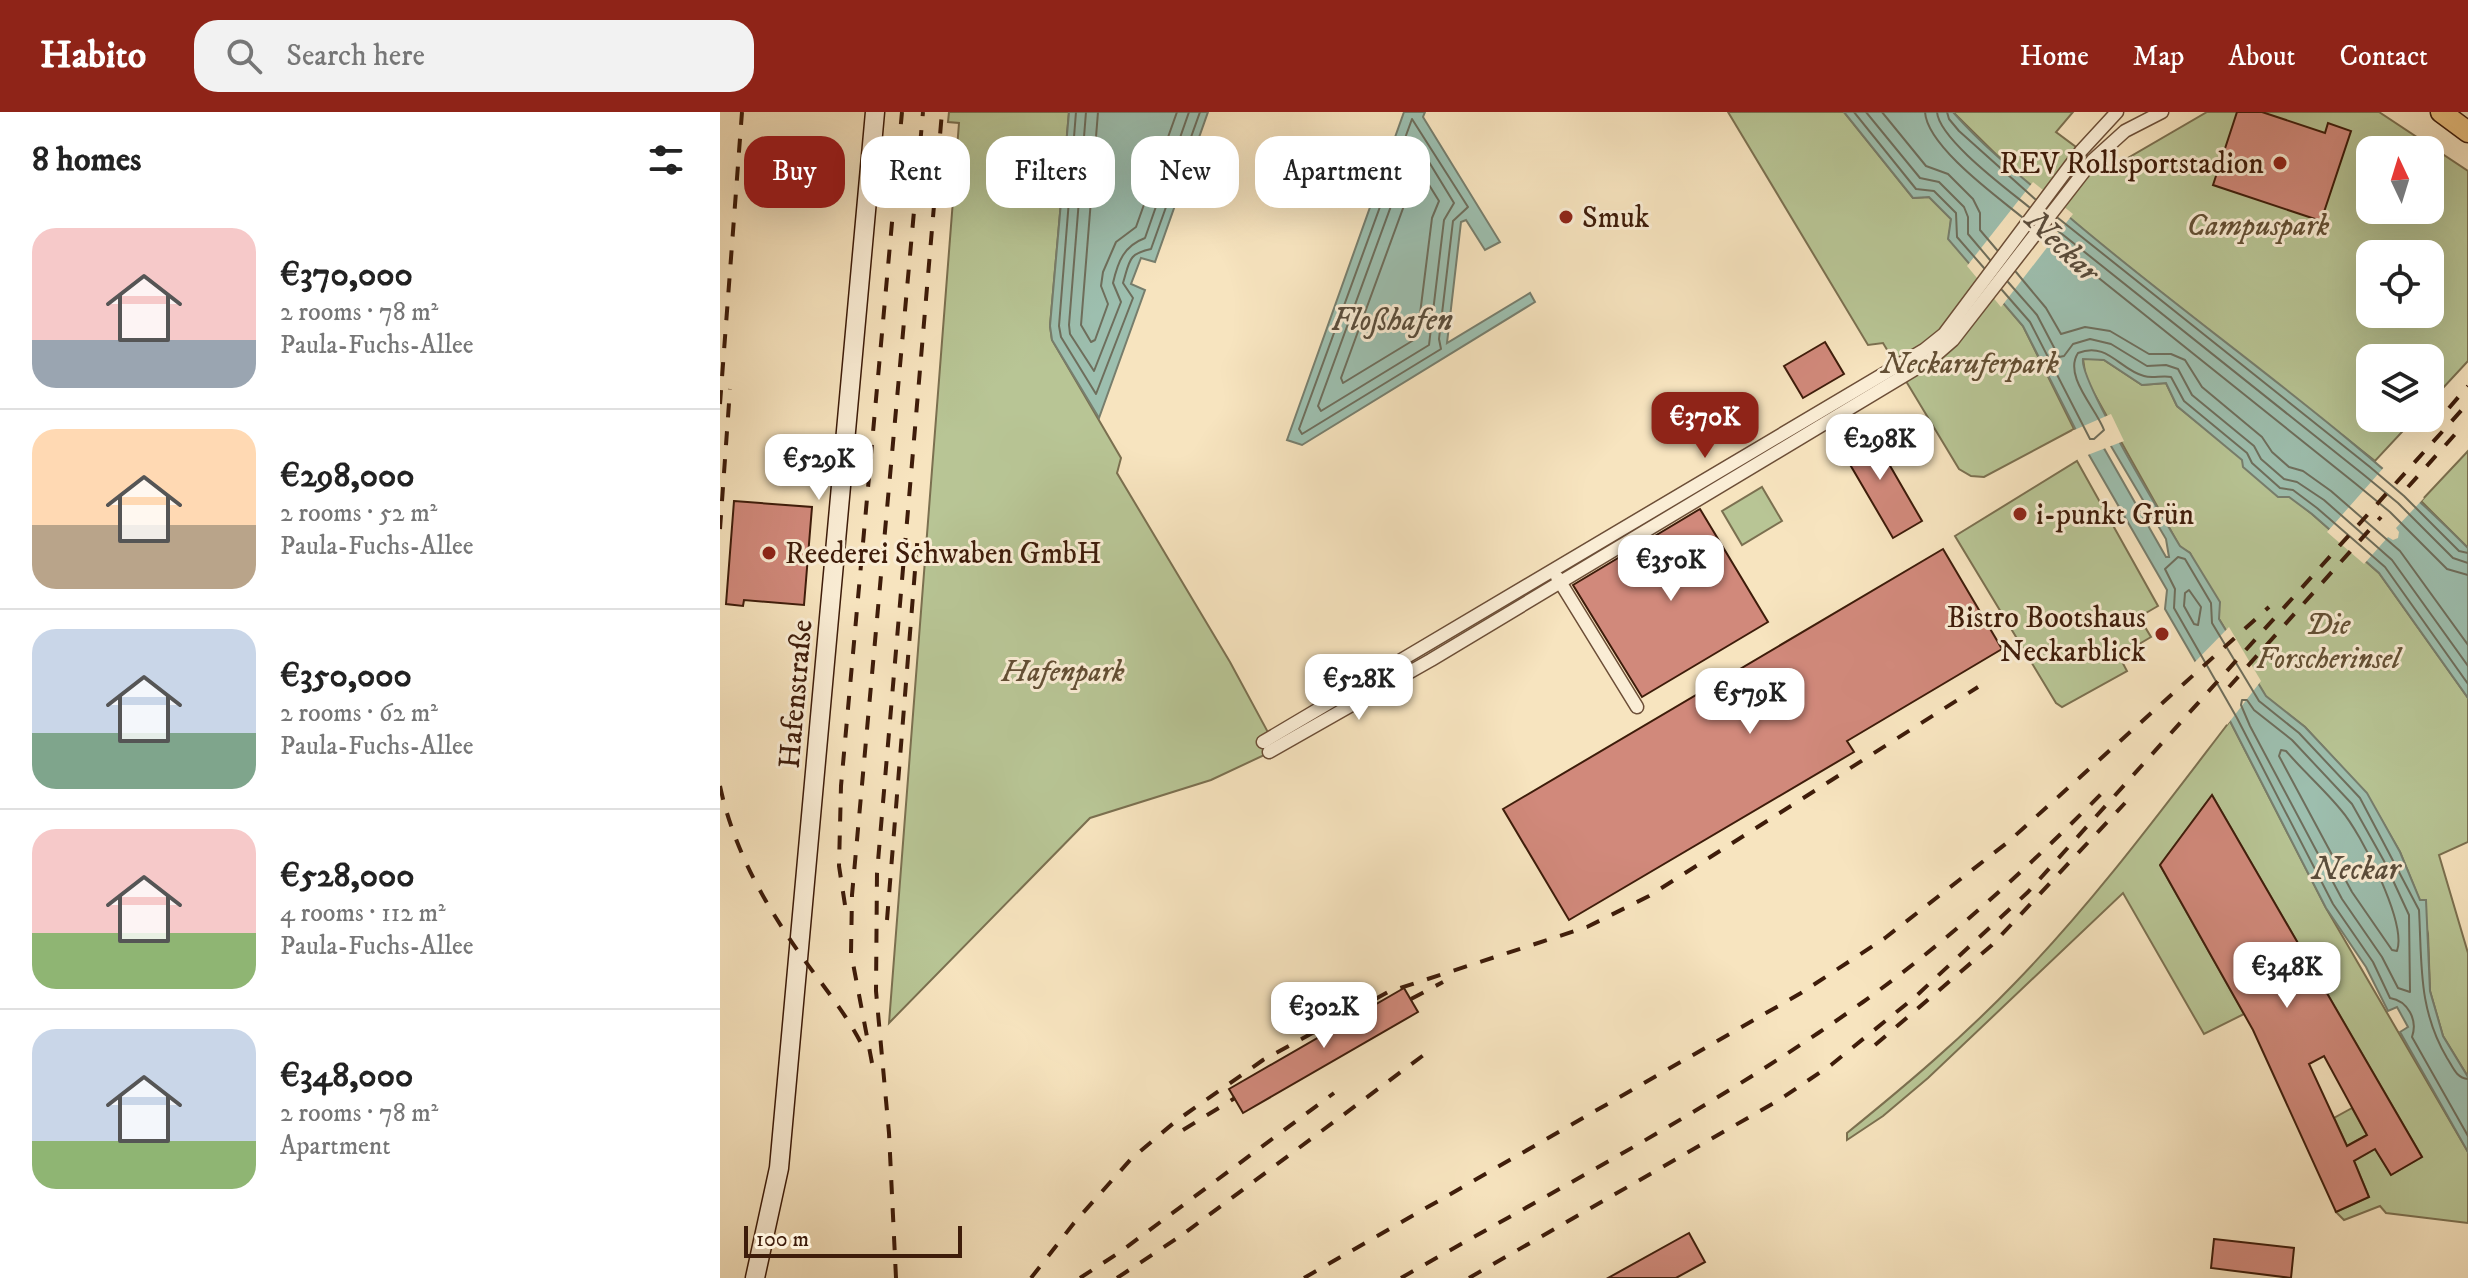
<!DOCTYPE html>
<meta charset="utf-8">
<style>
:root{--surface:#fff;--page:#f2f2f2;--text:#222;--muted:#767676;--line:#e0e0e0;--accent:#8f2418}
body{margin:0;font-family:"IM FELL DW Pica",serif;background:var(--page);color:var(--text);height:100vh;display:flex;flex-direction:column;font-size:30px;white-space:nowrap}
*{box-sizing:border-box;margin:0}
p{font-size:26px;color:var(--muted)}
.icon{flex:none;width:44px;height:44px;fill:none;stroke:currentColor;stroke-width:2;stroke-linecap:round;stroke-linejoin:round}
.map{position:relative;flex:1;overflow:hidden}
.sheet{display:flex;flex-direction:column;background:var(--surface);width:720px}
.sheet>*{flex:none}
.hud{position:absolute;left:24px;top:24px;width:760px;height:72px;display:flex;gap:16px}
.needle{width:52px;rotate:356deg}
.buttons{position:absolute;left:1636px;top:24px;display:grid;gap:16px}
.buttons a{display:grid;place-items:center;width:88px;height:88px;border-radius:16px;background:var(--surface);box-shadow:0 8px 32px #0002;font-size:40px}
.scale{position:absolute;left:24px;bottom:20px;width:218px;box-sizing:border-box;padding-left:8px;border:4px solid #3e1c0a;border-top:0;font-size:22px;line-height:28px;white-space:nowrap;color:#3e1c0a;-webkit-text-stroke:6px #faedd5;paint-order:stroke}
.price{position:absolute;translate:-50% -68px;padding:0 18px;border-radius:16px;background:#fff;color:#222;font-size:26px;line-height:52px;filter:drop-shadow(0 2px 4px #0008)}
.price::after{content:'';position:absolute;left:50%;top:48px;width:24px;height:18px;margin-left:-12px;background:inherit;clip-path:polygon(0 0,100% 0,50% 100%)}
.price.selected{background:var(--accent);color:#fff}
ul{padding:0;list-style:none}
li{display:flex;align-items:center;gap:24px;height:200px;padding:0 32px}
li+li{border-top:2px solid var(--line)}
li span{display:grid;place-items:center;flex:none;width:224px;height:160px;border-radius:24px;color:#555}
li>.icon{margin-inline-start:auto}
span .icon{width:96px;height:96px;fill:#fffc;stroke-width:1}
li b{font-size:34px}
h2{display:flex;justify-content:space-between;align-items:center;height:96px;padding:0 32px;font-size:34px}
.pill{padding:0 28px;border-radius:24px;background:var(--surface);box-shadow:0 8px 32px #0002;font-size:28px;line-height:72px}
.pill.selected{background:var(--accent);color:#fff}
header{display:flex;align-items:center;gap:48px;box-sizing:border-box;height:112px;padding:0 40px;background:var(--accent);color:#fff}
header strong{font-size:38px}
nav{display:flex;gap:44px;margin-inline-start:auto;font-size:28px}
.search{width:560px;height:72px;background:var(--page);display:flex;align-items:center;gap:20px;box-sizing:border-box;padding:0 28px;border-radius:24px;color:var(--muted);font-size:30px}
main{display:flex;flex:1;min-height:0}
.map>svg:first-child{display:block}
.green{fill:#b8c595;stroke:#7b7050;stroke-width:2;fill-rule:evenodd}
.water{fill:#9dbfaf;stroke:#777e6d;stroke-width:2;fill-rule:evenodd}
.pier{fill:#f7e4bf}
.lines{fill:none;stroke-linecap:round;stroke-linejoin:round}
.shore{stroke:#6e6e5c;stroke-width:2}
.building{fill:#d1897b;stroke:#3e1c0a;stroke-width:2;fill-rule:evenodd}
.street-casing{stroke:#6c4e37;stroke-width:15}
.secondary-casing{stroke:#3e1c0a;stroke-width:21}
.primary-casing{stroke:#3e1c0a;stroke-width:23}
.street{stroke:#faedd5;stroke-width:12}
.secondary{stroke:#faedd5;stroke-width:18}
.primary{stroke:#ecc280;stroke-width:20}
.rail{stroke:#3e1c0a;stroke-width:4;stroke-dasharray:14 14;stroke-linecap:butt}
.poi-dot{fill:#8f2418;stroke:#faedd5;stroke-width:3}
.labels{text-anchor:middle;stroke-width:6;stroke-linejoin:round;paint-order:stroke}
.poi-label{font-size:30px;fill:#3e1c0a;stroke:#faedd5;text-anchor:start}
.park-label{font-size:30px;font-style:italic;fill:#634f34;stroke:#faedd5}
.street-label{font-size:30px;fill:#3e1c0a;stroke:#faedd5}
.water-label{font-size:32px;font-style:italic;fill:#5a4d3c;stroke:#faedd5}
</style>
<header>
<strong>Habito</strong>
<div class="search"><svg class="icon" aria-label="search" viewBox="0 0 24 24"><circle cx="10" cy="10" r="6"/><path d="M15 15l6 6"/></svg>Search here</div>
<nav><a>Home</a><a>Map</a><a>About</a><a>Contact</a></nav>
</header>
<main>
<section class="sheet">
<h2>8 homes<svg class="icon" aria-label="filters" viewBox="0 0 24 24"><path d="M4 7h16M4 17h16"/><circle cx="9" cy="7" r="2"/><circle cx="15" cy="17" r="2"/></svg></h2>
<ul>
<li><span style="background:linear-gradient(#f6c9c9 70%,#9aa5b1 0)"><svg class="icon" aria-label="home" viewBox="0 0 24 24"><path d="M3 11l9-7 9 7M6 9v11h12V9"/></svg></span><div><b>€370,000</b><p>2 rooms · 78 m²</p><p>Paula-Fuchs-Allee</p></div></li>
<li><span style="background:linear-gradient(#ffd9b3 60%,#b9a48a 0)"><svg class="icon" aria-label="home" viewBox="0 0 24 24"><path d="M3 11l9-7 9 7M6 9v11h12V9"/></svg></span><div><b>€298,000</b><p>2 rooms · 52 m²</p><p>Paula-Fuchs-Allee</p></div></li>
<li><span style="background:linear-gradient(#c9d6e8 65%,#7fa58c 0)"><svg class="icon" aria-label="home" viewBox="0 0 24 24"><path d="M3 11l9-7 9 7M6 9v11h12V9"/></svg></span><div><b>€350,000</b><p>2 rooms · 62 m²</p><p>Paula-Fuchs-Allee</p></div></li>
<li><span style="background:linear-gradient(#f6c9c9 65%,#8fb573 0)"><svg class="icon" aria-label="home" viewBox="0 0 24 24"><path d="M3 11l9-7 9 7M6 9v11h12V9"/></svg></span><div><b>€528,000</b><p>4 rooms · 112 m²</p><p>Paula-Fuchs-Allee</p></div></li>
<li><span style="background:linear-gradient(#c9d6e8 70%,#8fb573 0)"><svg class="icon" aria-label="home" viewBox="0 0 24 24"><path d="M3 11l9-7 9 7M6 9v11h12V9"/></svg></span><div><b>€348,000</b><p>2 rooms · 78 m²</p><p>Apartment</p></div></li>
</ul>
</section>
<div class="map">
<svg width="1748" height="1166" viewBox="0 0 1748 1166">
<rect width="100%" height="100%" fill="#f7e4bf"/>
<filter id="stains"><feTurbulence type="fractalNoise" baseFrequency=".0025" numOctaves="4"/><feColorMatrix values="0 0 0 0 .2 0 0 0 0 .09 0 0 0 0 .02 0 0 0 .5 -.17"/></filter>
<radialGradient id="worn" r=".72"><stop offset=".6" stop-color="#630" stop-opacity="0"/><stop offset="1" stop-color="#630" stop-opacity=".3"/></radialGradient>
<g class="green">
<polygon points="229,0 349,0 330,214 332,228 401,346 397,361 510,550 557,637 491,668 370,706 169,911 239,11 228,10"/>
<polygon points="1008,0 1124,0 1193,86 1209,85 1231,107 1229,127 1303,214 1354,317 1264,365 1251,364 1239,357 1163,231 1148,233"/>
<path d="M1233,0H1353L1336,20L1387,58L1487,0H1659L1748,59V249L1710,290V246H1650V306H1695L1655,349L1404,151L1297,63ZM1650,38H1710V98H1650ZM1650,142H1710V202H1650Z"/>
<polygon points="1368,245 1384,248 1422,273 1446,271 1457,294 1592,402 1659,461 1748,586 1748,730 1719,743 1748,841 1748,965 1723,924 1710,879 1708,822 1700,789 1680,740 1646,681 1585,615 1546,585 1499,507 1470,441 1460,435 1366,267 1363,247"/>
<polygon points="1748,339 1748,436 1701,389"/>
<polygon points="1357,349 1438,494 1419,505 1431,525 1399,544 1407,559 1342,595 1336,591 1235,424"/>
<polygon points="1042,375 1062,409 1022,433 1002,399"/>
<path d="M1510,609L1606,796L1748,1040V1111L1666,1101L1660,1094L1624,1108L1616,1100L1649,1085L1634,1049L1655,1037L1671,1063L1702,1045L1492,683L1440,753L1524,902L1484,922L1403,781L1208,966L1163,1004L1127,1028V1021C1185,974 1242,926 1294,872C1373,791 1441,699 1510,609Z"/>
<polygon points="1632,996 1647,1023 1627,1034 1614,1006"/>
</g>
<g class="water">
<polygon points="349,0 488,0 435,150 421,146 411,172 425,178 379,306 332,228 330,214"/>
<polygon points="684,0 705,0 703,5 780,130 765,138 746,108 741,110 727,231 810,181 815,190 582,333 567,328"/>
<path d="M1124,0H1233C1269,41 1313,74 1355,110C1485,220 1628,315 1748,436V586L1659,461L1592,402L1569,385H1558L1523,355L1522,348L1457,294L1446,271L1422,273L1384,248L1363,247C1359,268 1444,407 1460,434L1470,441L1500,490L1499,507L1546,584L1585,615L1647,681L1680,740L1700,788H1706L1710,879L1723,924L1748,965V1040L1680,920L1688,915L1677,895L1668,899L1646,855L1606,796L1510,609L1445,497L1447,478L1365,336L1303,214L1228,127L1231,107L1209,85L1193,86ZM1388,329L1446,427L1449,445H1446L1381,331Z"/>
</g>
<g class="pier">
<polygon points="1313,70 1353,102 1281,195 1247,154"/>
<polygon points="1391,302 1404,329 1365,344 1352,319"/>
<polygon points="1666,353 1704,386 1676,416 1679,420 1678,426 1673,428 1668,425 1644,452 1607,420"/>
<polygon points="1509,515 1541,569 1507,613 1471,554"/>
</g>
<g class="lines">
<g class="shore">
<path d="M356,0L339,214L341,225L376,282L413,186L403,171C410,148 408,142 431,137L480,0"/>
<path d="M366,0L349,213L350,222L374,259L401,190L393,171C398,149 404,134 425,126L469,0"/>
<polyline points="378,0 361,213 371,230 375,228 388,192 381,174 383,160 396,130 416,115 457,0"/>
<polyline points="1134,0 1196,77 1214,79 1236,101 1237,125 1264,156"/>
<polyline points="1146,0 1200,66 1219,70 1244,95 1248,105 1248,122 1270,148"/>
<polyline points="1162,0 1206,54 1228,62 1253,87 1260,101 1260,118 1277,138"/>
<path d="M1205,0C1207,34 1276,84 1302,105"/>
<path d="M1217,0C1219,27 1287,77 1309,95"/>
<polyline points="1227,0 1229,7 1239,19 1315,87"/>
<polygon points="692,7 748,95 733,109 719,227 721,237 582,322 579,317"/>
<polygon points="694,31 698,32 734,91 724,108 709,233 601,299 598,294"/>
<polygon points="697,58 701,60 719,89 712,106 697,226 623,271 621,266"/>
<polyline points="1338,106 1650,355 1684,384 1739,439 1748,441"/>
<polyline points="1332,114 1644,363 1678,391 1733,446 1748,451"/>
<polyline points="1325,123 1636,372 1670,400 1727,457 1748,463"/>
<polyline points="1296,160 1326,196 1341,222 1365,215 1390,219 1429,242 1451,242 1465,248 1482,275 1542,325 1552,340 1569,355 1583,359 1611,379 1680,439 1748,533"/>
<polyline points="1288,170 1317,203 1339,245 1344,244 1353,232 1370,227 1391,232 1427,254 1446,253 1458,257 1472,283 1534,334 1541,347 1564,367 1577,370 1604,388 1672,448 1748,554"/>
<path d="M1282,178L1310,210L1370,327H1374L1384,318C1376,296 1343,264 1358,241C1387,229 1400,258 1424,264C1432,267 1442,263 1451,265L1464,289L1527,341L1532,351L1560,376L1573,378L1597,396L1665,455L1748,572"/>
<polygon points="1469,478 1481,495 1478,513 1474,512 1464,494 1465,481"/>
<polygon points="1522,588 1527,588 1534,598 1572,628 1632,692 1664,749 1689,803 1690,880 1678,876 1662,845 1622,787 1530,614 1521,593"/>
<path d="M1561,638L1566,639C1583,659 1604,677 1621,698C1641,721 1687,811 1677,839L1672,838L1632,780L1559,644Z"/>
<path d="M1748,967C1736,966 1733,955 1727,946C1698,897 1702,852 1699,798L1640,686L1579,621L1539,589L1492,511L1491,491L1465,447L1458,445L1445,457L1455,477L1454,496L1517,606L1613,792L1653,850L1670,886C1688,889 1698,908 1692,925L1748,1024"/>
</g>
</g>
<g class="building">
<polygon points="1517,0 1542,0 1605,21 1608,11 1631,19 1601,109 1493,73"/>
<polygon points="1105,230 1124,262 1083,286 1064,254"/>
<polygon points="1147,314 1202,409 1173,426 1118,332"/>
<polygon points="14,389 92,395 84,493 24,488 23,494 6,492"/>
<polygon points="980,397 1048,510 922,585 853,473"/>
<polygon points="1223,437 1282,537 1127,629 1134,640 849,808 783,697"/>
<path d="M1492,683L1702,1045L1671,1063L1655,1037L1634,1049L1649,1085L1616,1100L1533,918L1440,753ZM1604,944L1647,1023L1627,1034L1589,952Z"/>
<polygon points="684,876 698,900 523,1001 509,977"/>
<polygon points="969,1121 985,1150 956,1166 888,1166"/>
<polygon points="1494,1127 1574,1136 1571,1166 1491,1156"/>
</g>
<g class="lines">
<defs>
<g id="street">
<polyline points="837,465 917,595"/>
<polyline points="543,630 1204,238 1224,222 1361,39 1397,0"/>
<polyline points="549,640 711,548 1210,248 1233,228 1373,48 1405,19 1442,0"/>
</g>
<polyline id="secondary" points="35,1166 59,1056 155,0"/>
<polyline id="primary" points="1721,0 1748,20"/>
</defs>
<use href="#street" class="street-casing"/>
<use href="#secondary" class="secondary-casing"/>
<use href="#primary" class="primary-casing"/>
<use href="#street" class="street"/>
<use href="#secondary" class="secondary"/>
<use href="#primary" class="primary"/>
<g class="rail">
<polyline points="0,292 22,0"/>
<polyline points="1729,296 1748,274"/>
<polyline points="1688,375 1738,319"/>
<polyline points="0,417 10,277"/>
<polyline points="1509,575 1661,405"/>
<path d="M0,674C13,735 43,789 78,839C101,872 125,899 143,935"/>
<polyline points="125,793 119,754 121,674 182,0"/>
<polyline points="167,808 198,421"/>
<polyline points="691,887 723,870"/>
<polyline points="1155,933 1272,833 1405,691"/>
<polyline points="152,951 131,841 132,783 203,0"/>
<polyline points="463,1018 515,986"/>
<polyline points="176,1166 169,1021 156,879 157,761 222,0"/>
<polyline points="311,1166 354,1111 411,1047 456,1009 543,948 668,880 867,815 929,784 1258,575"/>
<polyline points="360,1166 400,1140 614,981"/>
<polyline points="397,1166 462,1123 709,939"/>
<polyline points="584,1166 1081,881 1165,826 1288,730 1549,495"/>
<path d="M681,1166C837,1077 997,994 1143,890C1232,826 1312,752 1388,675"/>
<polyline points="749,1166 1059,988 1111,953 1195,885 1308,780 1748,291"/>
</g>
</g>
<g class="poi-dot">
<circle cx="1560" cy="51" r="8"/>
<circle cx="846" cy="105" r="8"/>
<circle cx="1300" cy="402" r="8"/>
<circle cx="49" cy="441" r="8"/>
<circle cx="1442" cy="522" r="8"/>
</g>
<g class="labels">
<g class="poi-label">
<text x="1544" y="61" text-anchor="end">REV Rollsportstadion</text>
<text x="862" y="115">Smuk</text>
<text x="1316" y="412">i-punkt Grün</text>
<text x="65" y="451">Reederei Schwaben GmbH</text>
<text x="1426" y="515" text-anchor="end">Bistro Bootshaus<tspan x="1426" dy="34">Neckarblick</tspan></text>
</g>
<g class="park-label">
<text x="1538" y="123">Campuspark</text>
<text x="1250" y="261">Neckaruferpark</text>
<text x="1608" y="522">Die<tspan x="1608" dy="34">Forscherinsel</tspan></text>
<text x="343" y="569">Hafenpark</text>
</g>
<g class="street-label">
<text transform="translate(75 582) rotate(-85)" y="10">Hafenstraße</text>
</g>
<g class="water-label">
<text transform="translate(1343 133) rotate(44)" y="11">Neckar</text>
<text x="672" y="218">Floßhafen</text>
<text x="1636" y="767">Neckar</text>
</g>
</g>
<rect width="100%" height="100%" filter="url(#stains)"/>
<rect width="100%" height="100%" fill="url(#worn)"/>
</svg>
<div class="buttons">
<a><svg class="needle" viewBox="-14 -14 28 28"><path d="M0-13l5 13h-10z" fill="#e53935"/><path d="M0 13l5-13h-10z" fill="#767676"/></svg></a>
<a><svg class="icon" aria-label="locate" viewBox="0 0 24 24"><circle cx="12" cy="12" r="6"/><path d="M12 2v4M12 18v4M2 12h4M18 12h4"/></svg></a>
<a><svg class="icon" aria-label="layers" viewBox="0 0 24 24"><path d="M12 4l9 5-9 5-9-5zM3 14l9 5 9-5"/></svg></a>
</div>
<div class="scale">100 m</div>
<b class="price selected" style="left:985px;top:348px">€370K</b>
<b class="price" style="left:1160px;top:370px">€298K</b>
<b class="price" style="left:99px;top:390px">€529K</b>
<b class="price" style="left:951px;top:491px">€350K</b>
<b class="price" style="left:639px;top:610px">€528K</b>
<b class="price" style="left:1030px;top:624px">€579K</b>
<b class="price" style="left:1567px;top:898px">€348K</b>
<b class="price" style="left:604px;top:938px">€302K</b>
<div class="hud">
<a class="pill selected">Buy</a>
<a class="pill">Rent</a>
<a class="pill">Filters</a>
<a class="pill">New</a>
<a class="pill">Apartment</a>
</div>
</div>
</main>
